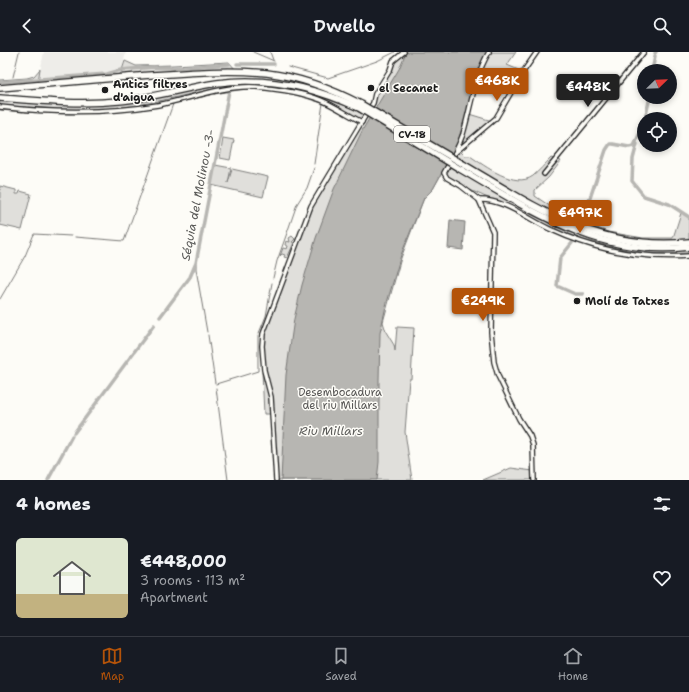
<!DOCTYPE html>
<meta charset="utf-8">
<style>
:root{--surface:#171b24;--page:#20242c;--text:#f1f3f6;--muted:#9ea1a6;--line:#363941;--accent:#b45309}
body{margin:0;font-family:"Shantell Sans",sans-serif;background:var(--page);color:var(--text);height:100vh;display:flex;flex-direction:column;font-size:15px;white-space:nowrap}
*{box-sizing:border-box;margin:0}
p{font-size:13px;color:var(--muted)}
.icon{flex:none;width:22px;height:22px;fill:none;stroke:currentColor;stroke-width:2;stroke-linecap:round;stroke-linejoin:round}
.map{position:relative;height:428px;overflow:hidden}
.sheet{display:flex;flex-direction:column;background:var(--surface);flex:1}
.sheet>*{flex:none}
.needle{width:26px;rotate:67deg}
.controls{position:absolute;left:637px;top:12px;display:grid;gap:8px}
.controls a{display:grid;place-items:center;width:40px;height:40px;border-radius:50%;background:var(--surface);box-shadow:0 2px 6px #0003;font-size:20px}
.price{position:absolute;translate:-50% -34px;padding:0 9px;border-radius:4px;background:var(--accent);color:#fff;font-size:13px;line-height:26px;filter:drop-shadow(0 1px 2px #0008)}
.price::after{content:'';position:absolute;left:50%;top:24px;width:12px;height:9px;margin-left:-6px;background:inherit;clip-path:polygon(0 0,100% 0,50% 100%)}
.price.on{background:#222;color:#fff}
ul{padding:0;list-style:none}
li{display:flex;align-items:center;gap:12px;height:100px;padding:0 16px}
li span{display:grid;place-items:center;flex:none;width:112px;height:80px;border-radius:6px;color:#555}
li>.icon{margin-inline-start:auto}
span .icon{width:48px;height:48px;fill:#fffc;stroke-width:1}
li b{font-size:17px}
h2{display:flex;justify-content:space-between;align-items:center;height:48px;padding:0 16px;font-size:17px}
header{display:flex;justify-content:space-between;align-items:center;height:52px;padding:0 16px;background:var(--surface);font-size:18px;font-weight:600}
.tab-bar{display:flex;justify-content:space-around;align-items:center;height:56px;border-top:1px solid var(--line);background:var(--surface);font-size:11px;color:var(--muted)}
.tab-bar a{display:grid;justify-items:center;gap:2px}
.tab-bar .on{color:var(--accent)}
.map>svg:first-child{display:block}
.built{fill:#eeede9}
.green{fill:#e0dfdb;stroke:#7e7e7c}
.water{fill:#b7b6b2;stroke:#797876}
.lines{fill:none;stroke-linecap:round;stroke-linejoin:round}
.stream{stroke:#797876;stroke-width:1}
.canal{stroke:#b7b6b2;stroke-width:3.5}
.minor-casing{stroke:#1c1c1c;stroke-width:6}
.primary-casing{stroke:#1c1c1c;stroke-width:8}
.minor{stroke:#fdfcf7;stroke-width:3.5}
.primary{stroke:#fdfcf7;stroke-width:5.5}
.primary-bridge-casing{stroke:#1c1c1c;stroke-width:8;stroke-linecap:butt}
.primary-bridge{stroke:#fdfcf7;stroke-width:5.5}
.poi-dot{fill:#1c1c1c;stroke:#fdfcf7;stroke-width:1.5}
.labels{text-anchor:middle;stroke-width:3;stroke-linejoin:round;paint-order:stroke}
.shield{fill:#fdfcf7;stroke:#605f5e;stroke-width:1}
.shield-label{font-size:10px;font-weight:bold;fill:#1c1c1c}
.poi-label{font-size:11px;font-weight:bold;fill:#1c1c1c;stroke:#fdfcf7;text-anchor:start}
.park-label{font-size:11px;fill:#575655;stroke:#fdfcf7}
.water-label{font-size:12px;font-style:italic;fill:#5a5a58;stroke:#fdfcf7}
</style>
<header><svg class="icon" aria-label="back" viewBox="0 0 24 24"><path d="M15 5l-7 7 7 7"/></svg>Dwello<svg class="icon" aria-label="search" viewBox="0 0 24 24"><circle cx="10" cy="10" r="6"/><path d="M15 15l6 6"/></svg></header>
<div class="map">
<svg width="689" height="428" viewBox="0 0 689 428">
<rect width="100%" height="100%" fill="#fdfcf7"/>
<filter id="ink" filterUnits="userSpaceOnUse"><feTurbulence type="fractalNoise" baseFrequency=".025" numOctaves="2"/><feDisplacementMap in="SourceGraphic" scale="8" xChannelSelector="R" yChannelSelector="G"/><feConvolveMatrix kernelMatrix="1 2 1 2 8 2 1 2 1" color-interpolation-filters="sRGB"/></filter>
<g filter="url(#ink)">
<polygon class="built" points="44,0 126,0 120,24 38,30"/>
<g class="green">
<polygon points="406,0 487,0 481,15 457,94 433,137 424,146 401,206 383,270 386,280 394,293 395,299 397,275 414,276 411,327 409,327 405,380 412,428 276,428 272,362 264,362 262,320 264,318 263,282 309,159 394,10"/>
<polygon points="490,0 516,0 507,13 521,19 513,33 480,21"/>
<polygon points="125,9 136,14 173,13 229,10 236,18 120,24"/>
<polygon points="40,17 38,30 0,33 0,28 27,26 34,24"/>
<path d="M257,31C254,33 223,36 215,37C187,42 160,50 131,54C88,60 44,57 0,53V49L44,52L96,53L148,47L222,32Z"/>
<path d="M262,33C299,37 332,46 365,63L362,69L307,43L256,34Z"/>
<polygon points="469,62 492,69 456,100"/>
<polygon points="223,86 234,88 230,108 220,106"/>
<path d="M460,99L465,104H470C485,114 515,137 533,124C539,119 545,112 551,106L561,109L549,125L535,138V144L560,161L579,163L581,170L608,180L643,186H673L681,161L689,164V188C667,188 646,189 625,186C562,175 508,135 454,104Z"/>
<polygon points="215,113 231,116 228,131 232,117 268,125 263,145 211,133"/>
<path d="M449,114L556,175L594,190L635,201H628C609,196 590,192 572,186C553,179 536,167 517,158C501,151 454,134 445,121Z"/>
<polygon points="0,134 16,138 16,142 19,142 20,139 31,142 22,178 0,173"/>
<polygon points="292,184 295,187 292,190 294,191 287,206 284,205 285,203 282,202 280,204 283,196 287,197 288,194 285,193 286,189 290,190 289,186"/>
<path d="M609,193L648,198H689V201C661,203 636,202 609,193Z"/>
<polygon points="511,416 533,419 534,428 483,428"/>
</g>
<g class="water">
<polygon points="406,0 487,0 480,15 457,93 433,137 424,146 401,203 386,254 380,281 379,328 379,410 377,428 281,428 286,323 294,267 302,233 316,186 334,137 363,77 399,17"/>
<polygon points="450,168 465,170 463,198 448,196"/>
</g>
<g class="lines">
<g class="stream">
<polyline points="253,0 274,9"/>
<polyline points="270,0 273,8"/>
<polyline points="288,15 328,26 377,9 395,0"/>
<polyline points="13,25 19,0"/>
<polyline points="272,38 285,40"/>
<polyline points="290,41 322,51"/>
<polyline points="214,42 244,37 269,38"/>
<polyline points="176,51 211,43"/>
<polyline points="0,58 23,60"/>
<polyline points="25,60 70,62 111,60"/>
<polyline points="113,60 157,55"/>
<polyline points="314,112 323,51"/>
<polyline points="75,185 124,189 173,52"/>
<polyline points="196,211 196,217 207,280"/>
<polyline points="273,226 277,209 287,181 297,152 307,136 314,116"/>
<polyline points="0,247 25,204 34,182 71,184"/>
<polyline points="259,281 266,264 272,231"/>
<polyline points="208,283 215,331"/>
<polyline points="216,332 258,319 258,283"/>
<polyline points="216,336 228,428"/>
</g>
<g class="canal">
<polyline points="655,1 656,0"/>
<polyline points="237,12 274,12"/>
<polyline points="652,19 655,4"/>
<polyline points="0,30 107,22 121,18 153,15 173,16 229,12"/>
<polyline points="645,67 650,45"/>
<polyline points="642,77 644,70"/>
<polyline points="637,92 633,107 632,129 644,144 669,152 689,165"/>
<polyline points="581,173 606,98 610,92 613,92 629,95 634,94 643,74"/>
<polyline points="572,191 560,206 557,234 575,242 583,242"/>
<polyline points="160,265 190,225 196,211 229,39"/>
<polyline points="74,381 154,273"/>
<polyline points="48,428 72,384"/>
</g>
<defs>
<g id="minor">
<path d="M489,0C474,25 471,55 463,82C458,96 451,109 444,121L447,126L461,134L479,148L493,180L491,280L494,310L498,324L519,367L530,384L533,393L534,428"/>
<path d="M0,55C53,61 105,62 158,53C190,47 223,33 256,35C278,37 301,40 321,48C335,54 348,63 362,70"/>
<polyline points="456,100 496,66 523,20 537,0"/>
<polyline points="544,122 644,0"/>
<path d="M479,148C505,147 529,168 552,178C595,198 641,207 689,204"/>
<polyline points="276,428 271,345 264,318 262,294 263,282 311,154 373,51 375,42 390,18 393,9 404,0"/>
</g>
<g id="primary">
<path d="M0,36C46,32 93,28 139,24C181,21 225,17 267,21C300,25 332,37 361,52"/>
<path d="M0,46C40,49 79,53 119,49C152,46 184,36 217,31C267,24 314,35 359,56"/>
<path d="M463,112C536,155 599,200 689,190"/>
<path d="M460,117C532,159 600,206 689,195"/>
</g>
</defs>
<use href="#minor" class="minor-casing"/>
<use href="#primary" class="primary-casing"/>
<use href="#minor" class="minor"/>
<use href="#primary" class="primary"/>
<defs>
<g id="primary-bridge">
<polyline points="361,52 463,112"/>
<polyline points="359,56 460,117"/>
</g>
</defs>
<use href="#primary-bridge" class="primary-bridge-casing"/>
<use href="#primary-bridge" class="primary-bridge"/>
</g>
</g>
<g class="poi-dot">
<circle cx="371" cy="36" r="4"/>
<circle cx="105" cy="38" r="4"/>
<circle cx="577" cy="249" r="4"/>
</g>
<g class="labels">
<rect class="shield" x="394" y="74" width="36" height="16" rx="3"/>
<g class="shield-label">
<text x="412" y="86">CV-18</text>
</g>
<g class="poi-label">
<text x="113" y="36">Antics filtres<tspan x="113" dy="13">d'aigua</tspan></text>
<text x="379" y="40">el Secanet</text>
<text x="585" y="253">Molí de Tatxes</text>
</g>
<g class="park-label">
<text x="340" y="344">Desembocadura<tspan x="340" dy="13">del riu Millars</tspan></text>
</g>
<g class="water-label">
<text transform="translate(198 143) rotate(-79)" y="4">Séquia del Molinou -3-</text>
<text x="331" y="383">Riu Millars</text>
</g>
</g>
</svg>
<div class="controls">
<a><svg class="needle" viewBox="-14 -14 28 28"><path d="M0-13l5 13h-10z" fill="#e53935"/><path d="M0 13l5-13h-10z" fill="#9ea1a6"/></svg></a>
<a><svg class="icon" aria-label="locate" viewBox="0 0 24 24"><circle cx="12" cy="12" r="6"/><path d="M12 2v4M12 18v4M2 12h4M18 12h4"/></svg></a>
</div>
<b class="price" style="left:497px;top:50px">€468K</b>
<b class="price on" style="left:588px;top:56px">€448K</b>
<b class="price" style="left:580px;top:182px">€497K</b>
<b class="price" style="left:483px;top:270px">€249K</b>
</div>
<section class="sheet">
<h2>4 homes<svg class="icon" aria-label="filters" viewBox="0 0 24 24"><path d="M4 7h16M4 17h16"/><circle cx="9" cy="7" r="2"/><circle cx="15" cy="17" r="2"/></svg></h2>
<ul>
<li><span style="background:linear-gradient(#dfe7d0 70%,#c2b280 0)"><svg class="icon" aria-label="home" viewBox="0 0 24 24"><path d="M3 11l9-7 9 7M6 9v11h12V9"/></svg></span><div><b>€448,000</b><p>3 rooms · 113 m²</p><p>Apartment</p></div><svg class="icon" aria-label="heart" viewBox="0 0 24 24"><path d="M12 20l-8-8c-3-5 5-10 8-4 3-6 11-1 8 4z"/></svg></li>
</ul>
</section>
<nav class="tab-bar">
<a class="on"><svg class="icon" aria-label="map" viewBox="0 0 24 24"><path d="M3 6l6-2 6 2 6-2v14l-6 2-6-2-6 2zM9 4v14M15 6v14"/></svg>Map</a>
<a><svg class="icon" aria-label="saved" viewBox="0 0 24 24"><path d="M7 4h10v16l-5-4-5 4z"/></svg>Saved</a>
<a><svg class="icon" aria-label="home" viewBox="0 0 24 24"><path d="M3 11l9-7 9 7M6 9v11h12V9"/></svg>Home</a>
</nav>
